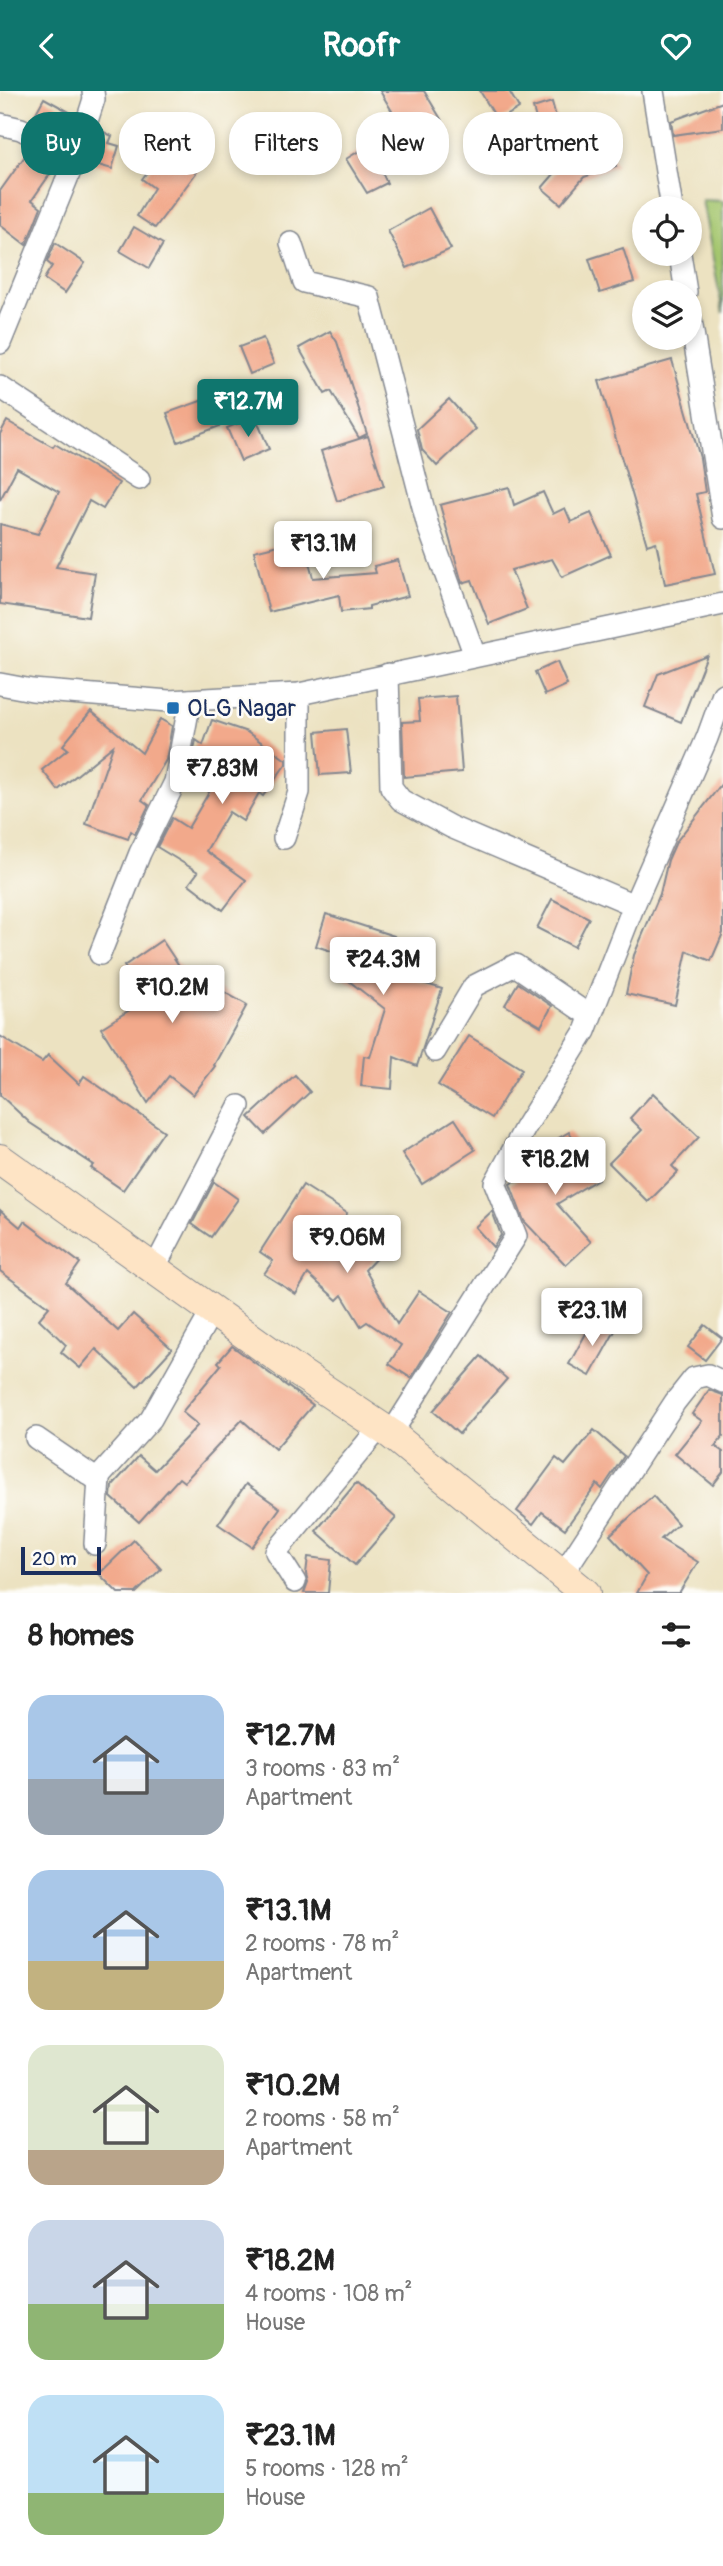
<!DOCTYPE html>
<meta charset="utf-8">
<style>
:root{--surface:#fff;--page:#f6f6f6;--text:#222;--muted:#767676;--accent:#0f766e}
body{margin:0;font-family:Pangolin,sans-serif;background:var(--page);color:var(--text);height:100vh;display:flex;flex-direction:column;font-size:26px;white-space:nowrap}
*{box-sizing:border-box;margin:0}
p{font-size:23px;color:var(--muted)}
.icon{flex:none;width:38px;height:38px;fill:none;stroke:currentColor;stroke-width:2;stroke-linecap:round;stroke-linejoin:round}
.map{position:relative;height:1502px;overflow:hidden}
.sheet{display:flex;flex-direction:column;background:var(--surface);flex:1}
.sheet>*{flex:none}
.hud{position:absolute;left:21px;top:21px;width:682px;height:63px;display:flex;gap:14px}
.controls{position:absolute;left:632px;top:105px;display:grid;gap:14px}
.controls a{display:grid;place-items:center;width:70px;height:70px;border-radius:50%;background:var(--surface);box-shadow:0 4px 10px #0003;font-size:35px}
.scale{position:absolute;left:21px;bottom:18px;width:80px;box-sizing:border-box;padding-left:7px;border:4px solid #1b2f5e;border-top:0;font-size:19px;line-height:24px;white-space:nowrap;color:#1b2f5e;-webkit-text-stroke:5px #fdfcf7;paint-order:stroke}
.price{position:absolute;translate:-50% -60px;padding:0 16px;border-radius:7px;background:#fff;color:#222;font-size:23px;line-height:46px;filter:drop-shadow(0 2px 4px #0008)}
.price::after{content:'';position:absolute;left:50%;top:42px;width:21px;height:16px;margin-left:-10px;background:inherit;clip-path:polygon(0 0,100% 0,50% 100%)}
.price.current{background:var(--accent);color:#fff}
ul{padding:0;list-style:none}
li{display:flex;align-items:center;gap:21px;height:175px;padding:0 28px}
li span{display:grid;place-items:center;flex:none;width:196px;height:140px;border-radius:21px;color:#555}
li>.icon{margin-inline-start:auto}
span .icon{width:84px;height:84px;fill:#fffc;stroke-width:1}
li b{font-size:30px}
h2{display:flex;justify-content:space-between;align-items:center;height:84px;padding:0 28px;font-size:30px}
.tag{padding:0 24px;border-radius:28px;background:var(--surface);box-shadow:0 4px 10px #0003;font-size:24px;line-height:63px}
.tag.current{background:var(--accent);color:#fff}
header{display:flex;justify-content:space-between;align-items:center;height:91px;padding:0 28px;background:var(--accent);color:#fff;font-size:32px;font-weight:700}
.map>svg:first-child{display:block}
.green{fill:#a4c66e;stroke:#607a66;stroke-width:2}
.building{fill:#f2a98b}
.lines{fill:none;stroke-linecap:round;stroke-linejoin:round}
.street-casing{stroke:#848890;stroke-width:24}
.secondary-casing{stroke:#848890;stroke-width:32}
.street{stroke:#fff;stroke-width:21}
.secondary{stroke:#fee4c5;stroke-width:30}
.poi-dot{fill:#1f6fb2;stroke:#fdfcf7;stroke-width:2.5}
.labels{text-anchor:middle;stroke-width:5;stroke-linejoin:round;paint-order:stroke}
.poi-label{font-size:24px;fill:#1b2f5e;stroke:#fdfcf7;text-anchor:start}
</style>
<header><svg class="icon" aria-label="back" viewBox="0 0 24 24"><path d="M15 5l-7 7 7 7"/></svg>Roofr<svg class="icon" aria-label="heart" viewBox="0 0 24 24"><path d="M12 20l-8-8c-3-5 5-10 8-4 3-6 11-1 8 4z"/></svg></header>
<div class="map">
<svg width="723" height="1502" viewBox="0 0 723 1502">
<rect width="100%" height="100%" fill="#fdfcf7"/>
<filter id="ink" filterUnits="userSpaceOnUse"><feTurbulence type="fractalNoise" baseFrequency=".0143" numOctaves="2"/><feDisplacementMap in="SourceGraphic" scale="14" xChannelSelector="R" yChannelSelector="G"/><feConvolveMatrix kernelMatrix="1 2 1 2 8 2 1 2 1" color-interpolation-filters="sRGB"/></filter>
<filter id="wash" filterUnits="userSpaceOnUse"><feTurbulence type="fractalNoise" baseFrequency=".00686" numOctaves="4" result="noise"/><feDisplacementMap in="SourceGraphic" scale="28" xChannelSelector="R" yChannelSelector="G"/><feGaussianBlur stdDeviation="1.57" result="paint"/><feColorMatrix in="noise" values="0 0 0 0 0 0 0 0 0 0 0 0 0 0 0 0 0 1.4 0 .05"/><feComposite in="paint" operator="in"/></filter>
<g filter="url(#wash)">
<rect width="100%" height="100%" fill="#ece2c1"/>
<polygon class="green" points="702,109 723,110 723,222"/>
<g id="blocks">
<g class="building">
<polygon points="380,0 424,0 444,33 435,39 446,58 423,72"/>
<polygon points="480,0 509,0 519,17 498,30"/>
<polygon points="44,7 75,24 67,49 32,29"/>
<polygon points="552,11 559,37 540,42 533,17"/>
<polygon points="723,11 723,37 673,44 671,30"/>
<polygon points="98,38 112,45 109,52 119,55 112,78 88,71"/>
<polygon points="607,53 616,75 584,86 561,113 542,97 567,68"/>
<polygon points="369,54 387,92 367,102 346,68"/>
<polygon points="167,55 199,78 155,137 137,125 154,97 142,88"/>
<polygon points="30,58 57,73 32,109 41,116 26,154 0,134 0,100"/>
<polygon points="429,117 451,158 407,177 388,140"/>
<polygon points="134,136 163,153 149,177 120,160"/>
<polygon points="55,152 85,172 65,202 44,188 52,175 47,171"/>
<polygon points="623,157 634,191 600,202 589,168"/>
<polygon points="330,240 337,251 367,343 359,347 331,300 325,303 299,257"/>
<polygon points="263,247 274,273 250,283 239,256"/>
<polygon points="672,269 700,367 705,401 696,403 715,483 665,493 656,451 647,454 599,290"/>
<polygon points="209,307 220,335 178,351 167,322"/>
<polygon points="449,308 476,338 437,375 422,359 417,338"/>
<polygon points="255,325 269,358 241,370 227,337"/>
<polygon points="7,330 53,356 55,353 119,392 103,418 89,410 56,476 95,482 88,526 0,513 0,433 38,443 59,401 17,377 0,409 0,343"/>
<polygon points="368,345 384,395 337,410 321,360"/>
<polygon points="509,396 514,414 543,401 553,423 565,417 571,431 591,422 611,464 562,486 552,468 511,479 527,518 489,533 472,489 462,492 440,414"/>
<polygon points="303,448 313,487 376,482 374,475 398,469 408,505 369,515 369,518 341,521 339,504 269,521 254,460"/>
<polygon points="707,564 681,631 645,616 658,583"/>
<polygon points="557,571 567,594 545,604 535,581"/>
<polygon points="456,605 462,681 404,686 402,631 420,630 418,608"/>
<polygon points="91,620 142,662 160,628 172,635 166,669 142,709 149,714 135,743 131,740 128,748 86,733 113,655 58,699 42,679 68,658 63,654"/>
<polygon points="212,629 247,641 286,669 286,673 263,705 259,702 243,730 229,721 206,760 246,789 223,819 189,793 198,781 157,756 172,727 188,737 222,679 192,668 196,649 203,654"/>
<polygon points="346,638 351,682 320,684 316,641"/>
<polygon points="723,691 723,842 711,870 687,860 675,914 626,903 634,864 660,803 668,769 676,751"/>
<polygon points="552,808 589,827 574,856 537,837"/>
<polygon points="326,823 394,845 383,879 442,898 417,975 394,966 392,998 361,995 364,965 370,966 385,918 340,883 352,867 316,855"/>
<polygon points="162,849 180,876 247,914 214,974 215,975 193,1004 169,985 148,1012 101,937 147,908 124,875"/>
<polygon points="518,892 552,915 541,935 505,914"/>
<polygon points="0,945 42,971 48,964 79,993 84,985 164,1040 123,1099 91,1077 94,1074 30,1032 0,1004"/>
<polygon points="469,945 522,978 492,1027 438,994"/>
<polygon points="295,984 310,1001 265,1043 249,1026"/>
<polygon points="653,1002 699,1046 672,1075 678,1081 648,1111 609,1072 642,1039 630,1027"/>
<polygon points="455,1028 475,1059 422,1093 402,1062"/>
<polygon points="569,1041 598,1088 557,1113 591,1151 566,1174 524,1130 510,1093 552,1067 545,1055"/>
<polygon points="214,1091 238,1108 211,1146 192,1133"/>
<polygon points="303,1094 347,1122 344,1128 380,1163 365,1179 397,1233 419,1200 452,1221 411,1287 389,1273 401,1254 367,1231 361,1235 342,1204 337,1209 308,1183 296,1203 264,1183 273,1170 260,1161"/>
<polygon points="0,1119 20,1136 24,1130 80,1172 66,1192 118,1240 133,1223 172,1258 137,1296 96,1258 80,1277 61,1261 66,1254 39,1228 49,1216 0,1180"/>
<polygon points="492,1120 501,1144 493,1156 475,1136"/>
<polygon points="594,1228 615,1240 590,1285 569,1273"/>
<polygon points="705,1234 722,1247 705,1269 688,1256"/>
<polygon points="232,1255 313,1314 275,1358 242,1329 184,1391 179,1387 139,1431 111,1406 112,1395 139,1365 155,1379 198,1334 182,1321 221,1274 218,1271"/>
<polygon points="481,1265 507,1288 459,1343 433,1320"/>
<polygon points="709,1299 723,1304 723,1345 715,1355 723,1361 723,1381 713,1394 675,1363 702,1330 692,1323"/>
<polygon points="594,1339 624,1365 602,1398 597,1393 565,1438 542,1421 533,1433 517,1420 556,1367 565,1374"/>
<polygon points="356,1392 396,1427 355,1474 316,1440"/>
<polygon points="246,1393 280,1417 252,1456 218,1433"/>
<polygon points="653,1405 678,1433 661,1448 698,1471 679,1502 637,1502 647,1484 610,1444"/>
<polygon points="134,1449 161,1478 136,1502 118,1502 99,1483"/>
<polygon points="308,1466 331,1469 328,1502 304,1502 308,1491 306,1483"/>
</g>
</g>
</g>
<g filter="url(#ink)">
<use href="#blocks" fill-opacity="0" stroke="#848890" stroke-width="2"/>
<g class="lines">
<defs>
<g id="street">
<polyline points="653,0 672,117"/>
<polyline points="0,33 21,38 75,68"/>
<polyline points="291,152 304,191 369,206 428,435 475,565"/>
<polyline points="680,163 686,201"/>
<polyline points="690,223 723,427"/>
<polyline points="0,252 75,68 94,8 93,0"/>
<polyline points="0,296 139,388"/>
<polyline points="388,583 391,696 401,709 451,736 634,814"/>
<polyline points="0,593 32,599 169,610 299,603 723,513"/>
<polyline points="284,747 299,701 299,603"/>
<polyline points="100,863 140,762 175,691 190,609"/>
<polyline points="435,960 474,895 515,874 590,925"/>
<polyline points="154,1178 239,1015"/>
<polyline points="391,1343 516,1145 495,1092 525,1037 585,940 634,814 707,647 723,603"/>
<polyline points="36,1347 99,1390"/>
<polyline points="95,1453 99,1386 151,1328 212,1220"/>
<polyline points="562,1484 675,1311 694,1287 708,1284 723,1291"/>
<polyline points="295,1491 276,1461 380,1336"/>
</g>
<polyline id="secondary" points="0,1068 301,1283 391,1343 585,1502"/>
</defs>
<use href="#street" class="street-casing"/>
<use href="#secondary" class="secondary-casing"/>
<use href="#street" class="street"/>
<use href="#secondary" class="secondary"/>
</g>
</g>
<rect class="poi-dot" x="166" y="610" width="14" height="14" rx="3.5"/>
<g class="labels">
<g class="poi-label">
<text x="187" y="625">OLG Nagar</text>
</g>
</g>
</svg>
<div class="controls">
<a><svg class="icon" aria-label="locate" viewBox="0 0 24 24"><circle cx="12" cy="12" r="6"/><path d="M12 2v4M12 18v4M2 12h4M18 12h4"/></svg></a>
<a><svg class="icon" aria-label="layers" viewBox="0 0 24 24"><path d="M12 4l9 5-9 5-9-5zM3 14l9 5 9-5"/></svg></a>
</div>
<div class="scale">20 m</div>
<b class="price current" style="left:248px;top:348px">₹12.7M</b>
<b class="price" style="left:323px;top:490px">₹13.1M</b>
<b class="price" style="left:222px;top:715px">₹7.83M</b>
<b class="price" style="left:383px;top:906px">₹24.3M</b>
<b class="price" style="left:172px;top:934px">₹10.2M</b>
<b class="price" style="left:555px;top:1106px">₹18.2M</b>
<b class="price" style="left:347px;top:1184px">₹9.06M</b>
<b class="price" style="left:592px;top:1257px">₹23.1M</b>
<div class="hud">
<a class="tag current">Buy</a>
<a class="tag">Rent</a>
<a class="tag">Filters</a>
<a class="tag">New</a>
<a class="tag">Apartment</a>
</div>
</div>
<section class="sheet">
<h2>8 homes<svg class="icon" aria-label="filters" viewBox="0 0 24 24"><path d="M4 7h16M4 17h16"/><circle cx="9" cy="7" r="2"/><circle cx="15" cy="17" r="2"/></svg></h2>
<ul>
<li><span style="background:linear-gradient(#a9c7e8 60%,#9aa5b1 0)"><svg class="icon" aria-label="home" viewBox="0 0 24 24"><path d="M3 11l9-7 9 7M6 9v11h12V9"/></svg></span><div><b>₹12.7M</b><p>3 rooms · 83 m²</p><p>Apartment</p></div></li>
<li><span style="background:linear-gradient(#a9c7e8 65%,#c2b280 0)"><svg class="icon" aria-label="home" viewBox="0 0 24 24"><path d="M3 11l9-7 9 7M6 9v11h12V9"/></svg></span><div><b>₹13.1M</b><p>2 rooms · 78 m²</p><p>Apartment</p></div></li>
<li><span style="background:linear-gradient(#dfe7d0 75%,#b9a48a 0)"><svg class="icon" aria-label="home" viewBox="0 0 24 24"><path d="M3 11l9-7 9 7M6 9v11h12V9"/></svg></span><div><b>₹10.2M</b><p>2 rooms · 58 m²</p><p>Apartment</p></div></li>
<li><span style="background:linear-gradient(#c9d6e8 60%,#8fb573 0)"><svg class="icon" aria-label="home" viewBox="0 0 24 24"><path d="M3 11l9-7 9 7M6 9v11h12V9"/></svg></span><div><b>₹18.2M</b><p>4 rooms · 108 m²</p><p>House</p></div></li>
<li><span style="background:linear-gradient(#bfe0f5 70%,#8fb573 0)"><svg class="icon" aria-label="home" viewBox="0 0 24 24"><path d="M3 11l9-7 9 7M6 9v11h12V9"/></svg></span><div><b>₹23.1M</b><p>5 rooms · 128 m²</p><p>House</p></div></li>
</ul>
</section>
